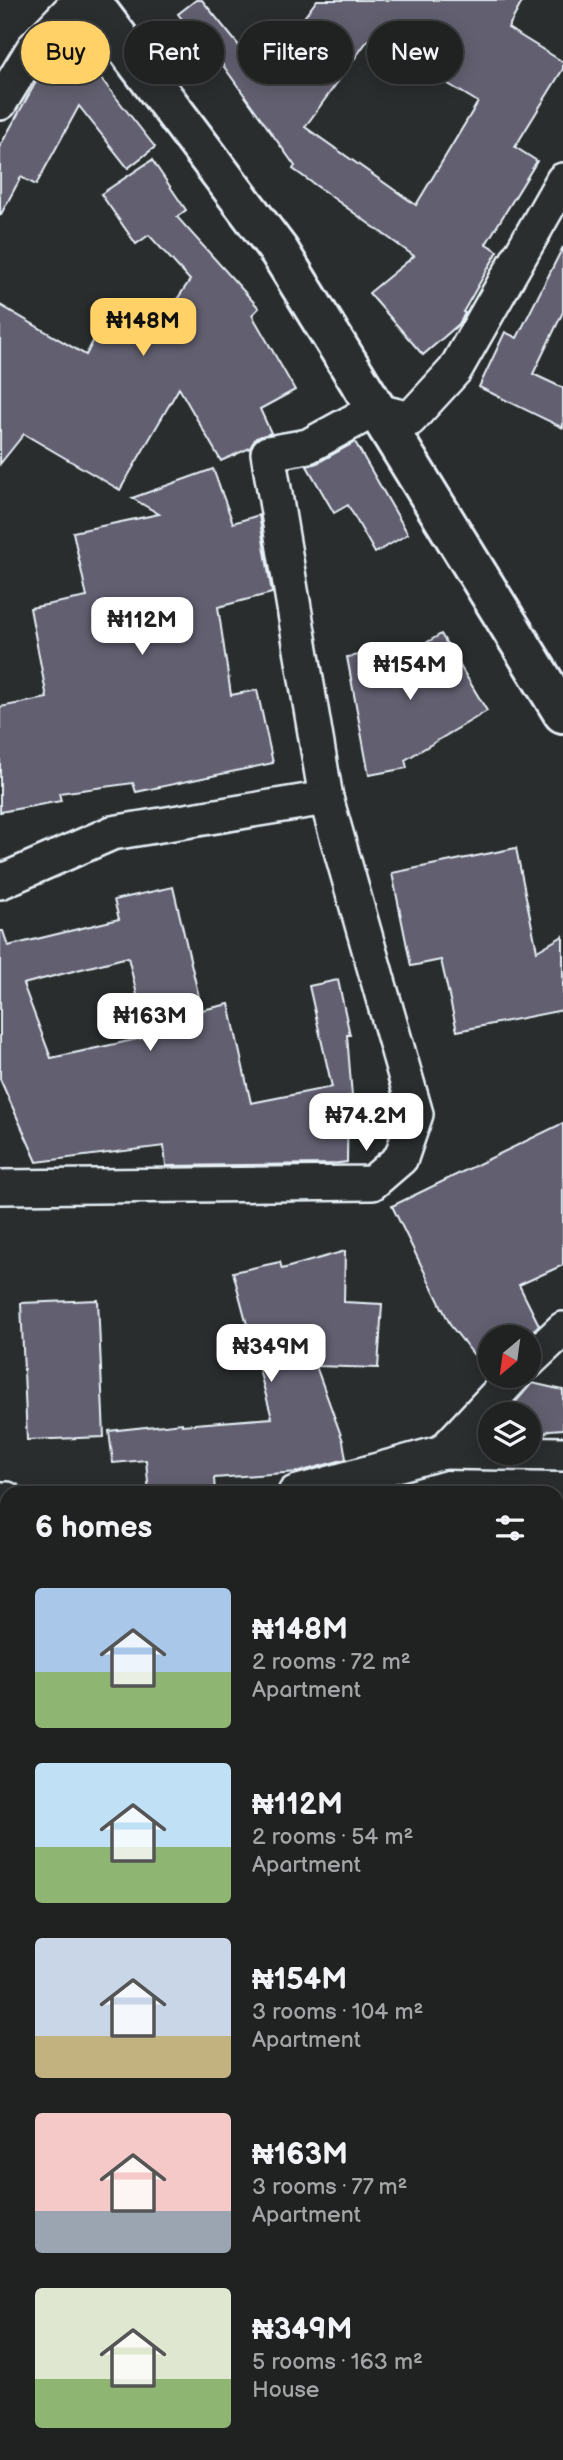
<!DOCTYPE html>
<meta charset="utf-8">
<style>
:root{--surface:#202222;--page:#2d2f2f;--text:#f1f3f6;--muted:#a2a4a5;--line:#3d3f40;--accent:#ffd166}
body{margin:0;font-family:"Balsamiq Sans",sans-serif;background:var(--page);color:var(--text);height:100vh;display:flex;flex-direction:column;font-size:26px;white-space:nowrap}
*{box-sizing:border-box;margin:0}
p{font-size:23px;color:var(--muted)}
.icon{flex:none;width:38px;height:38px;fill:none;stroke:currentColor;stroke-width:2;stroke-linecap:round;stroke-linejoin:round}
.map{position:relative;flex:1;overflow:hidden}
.sheet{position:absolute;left:0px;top:1486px;width:564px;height:975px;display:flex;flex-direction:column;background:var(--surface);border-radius:21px 21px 0 0;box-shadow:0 4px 18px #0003,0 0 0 2px var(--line)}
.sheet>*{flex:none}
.banner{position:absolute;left:21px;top:21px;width:522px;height:63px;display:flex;gap:14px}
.needle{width:46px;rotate:209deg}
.fabs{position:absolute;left:478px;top:1325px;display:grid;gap:14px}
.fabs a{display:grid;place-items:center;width:63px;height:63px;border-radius:50%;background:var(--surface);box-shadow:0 4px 18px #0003,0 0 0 2px var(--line);font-size:35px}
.price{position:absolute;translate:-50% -60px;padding:0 16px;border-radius:14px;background:#fff;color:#222;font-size:23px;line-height:46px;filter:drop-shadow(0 2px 4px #0008)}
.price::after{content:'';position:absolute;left:50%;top:42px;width:21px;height:16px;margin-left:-10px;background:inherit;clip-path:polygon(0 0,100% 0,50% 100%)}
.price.current{background:var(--accent);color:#111}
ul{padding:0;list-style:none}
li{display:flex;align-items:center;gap:21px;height:175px;padding:0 35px}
li span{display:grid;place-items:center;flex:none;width:196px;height:140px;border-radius:7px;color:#555}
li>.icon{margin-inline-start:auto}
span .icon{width:84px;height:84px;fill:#fffc;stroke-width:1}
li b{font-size:30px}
h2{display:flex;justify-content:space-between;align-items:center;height:84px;padding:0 35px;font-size:30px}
.pill{padding:0 24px;border-radius:32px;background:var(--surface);box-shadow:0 4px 18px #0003,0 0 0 2px var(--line);font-size:24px;line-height:63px}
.pill.current{background:var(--accent);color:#111}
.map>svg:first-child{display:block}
.building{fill:#625e6f;stroke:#e8f1f8;stroke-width:2;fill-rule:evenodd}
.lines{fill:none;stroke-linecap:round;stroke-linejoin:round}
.street-casing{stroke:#e8f1f8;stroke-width:38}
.secondary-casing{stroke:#e8f1f8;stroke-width:44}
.street{stroke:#2a2d2e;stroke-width:33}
.secondary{stroke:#2a2d2e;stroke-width:38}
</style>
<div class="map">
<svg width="563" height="2460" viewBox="0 0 563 2460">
<rect width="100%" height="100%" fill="#2a2d2e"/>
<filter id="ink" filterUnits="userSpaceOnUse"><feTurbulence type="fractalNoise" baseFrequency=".0143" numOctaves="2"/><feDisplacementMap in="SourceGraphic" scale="14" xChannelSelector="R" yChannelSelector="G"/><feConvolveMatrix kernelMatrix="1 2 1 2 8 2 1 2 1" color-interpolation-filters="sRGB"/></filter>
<g filter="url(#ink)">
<g class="building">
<path d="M196,0H202L262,74L317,0H523L508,28L563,62V69L515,147L537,161L486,244L498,251L463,312L465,313L459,324L423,355L369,293L414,256L293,169L295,166L217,57L214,59L178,14ZM368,40L407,69L412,62L478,102L416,205L305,127Z"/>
<polygon points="74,44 155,147 128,168 79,106 36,185 21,177 0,216 0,146 45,66"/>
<polygon points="152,160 186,210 177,217 259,308 252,315 295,390 260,409 271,433 256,438 250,448 221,461 179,388 120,490 24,434 0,464 0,305 86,355 107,314 151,338 190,280 149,235 136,244 101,194"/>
<polygon points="563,247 563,312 533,374 563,388 563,428 479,387 505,332 517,338"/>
<polygon points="355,442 408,534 375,553 348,505 334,513 307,466 317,463"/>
<polygon points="213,469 233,523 259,515 272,593 218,607 231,695 257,690 273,763 136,792 133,783 59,793 61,801 0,812 0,707 47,698 30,608 87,597 73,532 159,514 132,498"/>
<polygon points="441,634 487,711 405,760 407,768 369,775 347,657 384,651 387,666"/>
<polygon points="516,848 537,951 563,936 563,1010 457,1031 441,960 411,966 392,873"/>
<path d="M173,887L202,1010L229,1004L251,1103L332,1087L309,986L338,980L350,1035H347L352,1096H348L347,1162L331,1164L166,1166L164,1146L37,1162L0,1079V931H3L8,946L119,919L114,900ZM128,957L147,1037L51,1058L23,984Z"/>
<polygon points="563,1123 563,1265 519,1285 539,1325 526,1337 490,1337 490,1367 486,1370 451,1326 392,1206"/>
<polygon points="345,1251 344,1302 382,1304 378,1368 316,1366 343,1441 346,1459 299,1472 214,1478 215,1493 149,1493 146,1460 113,1463 109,1431 182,1423 182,1425 272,1418 233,1272 280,1262 282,1269"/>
<polygon points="98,1300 104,1437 27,1440 21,1303"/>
<polygon points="532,1383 563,1390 563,1429 550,1430 543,1434 528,1434 528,1414 521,1414 514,1404"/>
</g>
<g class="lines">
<defs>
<g id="street">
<polyline points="0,103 33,49 80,0"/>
<polyline points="0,882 112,833 326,798 268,453 308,446 374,410 410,419 455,370 563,180"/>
<polyline points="0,1187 372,1183 401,1158 416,1114 326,798"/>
<polyline points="528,1362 563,1329"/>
<polyline points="443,1452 563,1454"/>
<polyline points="295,1493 443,1452 514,1376"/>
<polyline points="0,1499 7,1499"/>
<polyline points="0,1914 7,1914"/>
<polyline points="556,1918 563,1919"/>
<polyline points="0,2408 7,2408"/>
<polyline points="556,2415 563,2415"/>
<polyline points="318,2454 319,2460"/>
</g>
<polyline id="secondary" points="90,0 279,251 563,713"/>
</defs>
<use href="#street" class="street-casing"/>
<use href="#secondary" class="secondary-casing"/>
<use href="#street" class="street"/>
<use href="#secondary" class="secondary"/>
</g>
</g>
</svg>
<div class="fabs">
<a><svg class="needle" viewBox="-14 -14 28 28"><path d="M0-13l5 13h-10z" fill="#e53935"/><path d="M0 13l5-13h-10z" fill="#a2a4a5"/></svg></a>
<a><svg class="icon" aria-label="layers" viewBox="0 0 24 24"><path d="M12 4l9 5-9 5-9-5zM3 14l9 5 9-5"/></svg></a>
</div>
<b class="price current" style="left:143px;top:358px">₦148M</b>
<b class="price" style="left:142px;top:657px">₦112M</b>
<b class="price" style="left:410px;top:702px">₦154M</b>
<b class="price" style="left:150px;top:1053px">₦163M</b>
<b class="price" style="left:366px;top:1153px">₦74.2M</b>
<b class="price" style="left:271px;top:1384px">₦349M</b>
<div class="banner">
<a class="pill current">Buy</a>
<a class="pill">Rent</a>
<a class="pill">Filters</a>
<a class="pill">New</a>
</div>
<section class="sheet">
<h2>6 homes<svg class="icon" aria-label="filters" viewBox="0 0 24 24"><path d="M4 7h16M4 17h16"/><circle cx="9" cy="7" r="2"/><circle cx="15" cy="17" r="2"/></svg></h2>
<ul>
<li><span style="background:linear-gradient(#a9c7e8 60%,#8fb573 0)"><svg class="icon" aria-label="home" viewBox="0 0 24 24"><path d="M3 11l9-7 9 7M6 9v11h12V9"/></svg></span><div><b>₦148M</b><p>2 rooms · 72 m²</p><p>Apartment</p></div></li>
<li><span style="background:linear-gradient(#bfe0f5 60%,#8fb573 0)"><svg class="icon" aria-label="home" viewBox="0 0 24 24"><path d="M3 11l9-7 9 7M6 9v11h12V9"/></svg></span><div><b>₦112M</b><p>2 rooms · 54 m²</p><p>Apartment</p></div></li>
<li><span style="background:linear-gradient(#c9d6e8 70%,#c2b280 0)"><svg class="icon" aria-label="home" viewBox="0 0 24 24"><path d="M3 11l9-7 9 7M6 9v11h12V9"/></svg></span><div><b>₦154M</b><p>3 rooms · 104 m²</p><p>Apartment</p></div></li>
<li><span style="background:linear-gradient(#f6c9c9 70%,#9aa5b1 0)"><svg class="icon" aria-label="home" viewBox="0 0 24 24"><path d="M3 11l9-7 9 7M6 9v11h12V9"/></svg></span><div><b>₦163M</b><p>3 rooms · 77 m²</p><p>Apartment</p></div></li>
<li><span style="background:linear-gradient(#dfe7d0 65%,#8fb573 0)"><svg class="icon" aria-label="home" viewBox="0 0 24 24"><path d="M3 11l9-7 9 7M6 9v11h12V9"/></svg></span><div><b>₦349M</b><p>5 rooms · 163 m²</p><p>House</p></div></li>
</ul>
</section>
</div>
